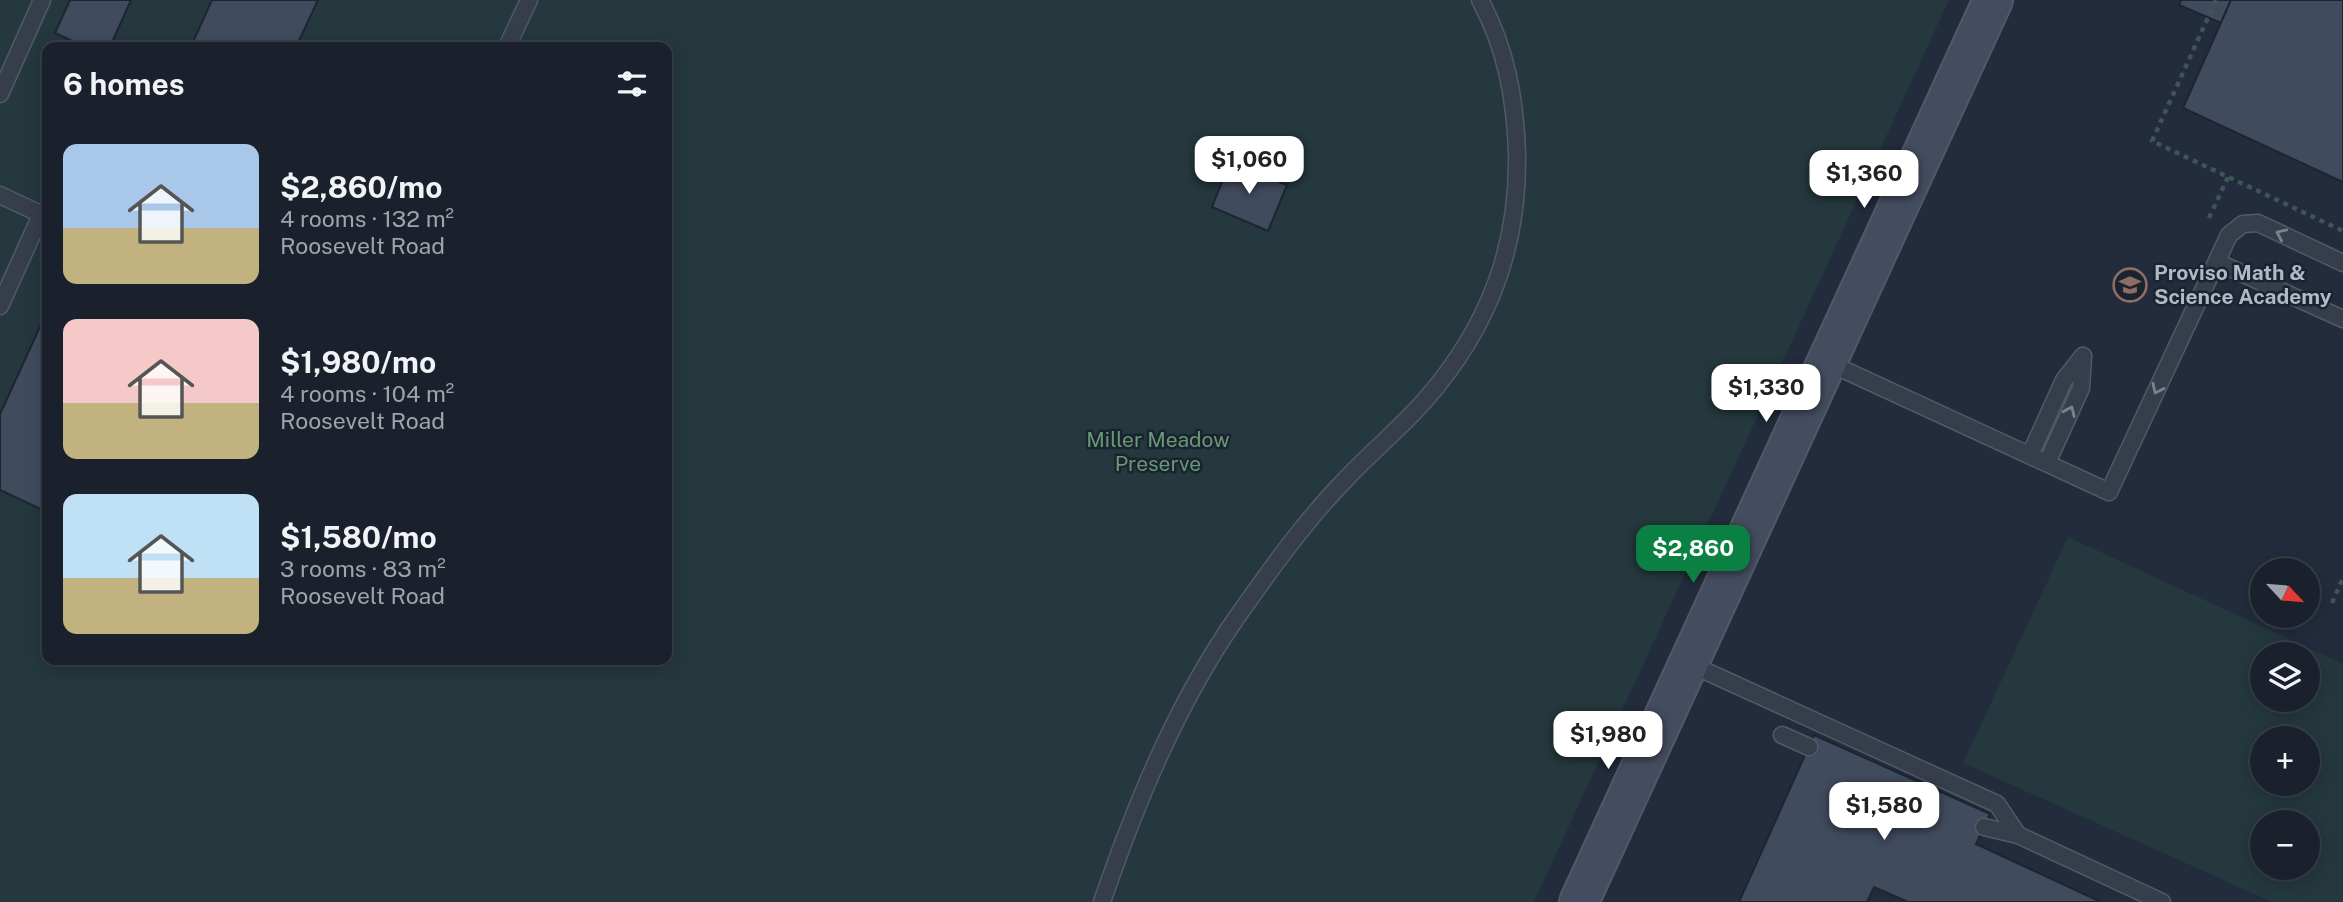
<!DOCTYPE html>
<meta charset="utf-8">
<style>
:root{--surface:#1a212d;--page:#232935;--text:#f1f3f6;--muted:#9fa3aa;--line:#383e49;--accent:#0b8043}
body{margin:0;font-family:"Public Sans",sans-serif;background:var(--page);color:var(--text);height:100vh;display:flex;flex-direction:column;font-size:26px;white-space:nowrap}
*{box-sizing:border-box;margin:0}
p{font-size:23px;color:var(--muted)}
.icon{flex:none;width:38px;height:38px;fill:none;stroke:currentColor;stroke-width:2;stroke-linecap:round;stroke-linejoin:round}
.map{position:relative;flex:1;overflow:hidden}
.side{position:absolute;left:42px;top:42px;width:630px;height:623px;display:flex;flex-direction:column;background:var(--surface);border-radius:14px;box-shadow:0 4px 18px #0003,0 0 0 2px var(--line)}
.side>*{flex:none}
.needle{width:46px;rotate:116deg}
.tools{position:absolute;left:2250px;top:558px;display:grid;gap:14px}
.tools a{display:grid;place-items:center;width:70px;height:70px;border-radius:50%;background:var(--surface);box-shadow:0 4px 18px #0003,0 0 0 2px var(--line);font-size:35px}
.price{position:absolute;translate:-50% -60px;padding:0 16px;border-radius:14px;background:#fff;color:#222;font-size:23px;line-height:46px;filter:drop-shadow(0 2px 4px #0008)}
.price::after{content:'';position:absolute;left:50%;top:42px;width:21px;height:16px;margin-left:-10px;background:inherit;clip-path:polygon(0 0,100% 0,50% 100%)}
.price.on{background:var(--accent);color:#fff}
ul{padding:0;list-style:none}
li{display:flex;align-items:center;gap:21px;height:175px;padding:0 21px}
li span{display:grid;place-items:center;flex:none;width:196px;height:140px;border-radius:14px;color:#555}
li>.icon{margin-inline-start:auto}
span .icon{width:84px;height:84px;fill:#fffc;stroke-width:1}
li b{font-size:30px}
h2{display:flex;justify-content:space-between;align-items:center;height:84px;padding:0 21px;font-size:30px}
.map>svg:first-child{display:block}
.green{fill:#24383d;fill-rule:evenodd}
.building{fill:#414b5e;stroke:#1d2532;stroke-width:2}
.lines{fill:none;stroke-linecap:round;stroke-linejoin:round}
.lane-casing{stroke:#515966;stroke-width:19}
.secondary-casing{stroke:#515966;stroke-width:42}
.path{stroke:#3f5457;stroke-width:4.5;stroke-dasharray:5 5;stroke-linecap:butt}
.lane{stroke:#363e4c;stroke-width:16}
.secondary{stroke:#444d5f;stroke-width:38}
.oneway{stroke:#7a8290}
.labels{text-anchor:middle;stroke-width:5;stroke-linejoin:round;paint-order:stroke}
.poi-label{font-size:21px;font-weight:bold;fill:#b1b9c7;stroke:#1b2330;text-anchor:start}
.park-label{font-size:21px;fill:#689975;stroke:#1b2330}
</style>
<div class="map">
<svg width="2343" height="902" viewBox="0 0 2343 902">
<rect width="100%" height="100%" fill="#222c3c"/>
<g class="green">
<path d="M0,0H1949L1534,902H0ZM47,47H667V660H47Z"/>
<path d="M2068,537L2343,664V902H2272L1963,763ZM2263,654H2308V700H2263ZM2308,738V784H2263V738ZM2308,822V868H2263V822Z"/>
</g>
<g class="building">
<polygon points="70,0 131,0 110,47 85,47 55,33"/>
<polygon points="212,0 318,0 296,47 198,47 192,44"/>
<polygon points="2181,0 2231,0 2221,23 2179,5"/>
<polygon points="2231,0 2343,0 2343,182 2183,108"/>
<polygon points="1230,162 1287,185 1268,231 1212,207"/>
<polygon points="44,318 47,319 47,512 0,490 0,414"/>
<polygon points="1814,735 1990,814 1976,844 2101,902 1908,902 1874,887 1867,902 1739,902"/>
</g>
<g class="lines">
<defs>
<g id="lane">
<polyline points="507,47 529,0"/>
<polyline points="0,94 42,0"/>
<polyline points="0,195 47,217"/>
<polyline points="2217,262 2343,319"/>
<polyline points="0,306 41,215"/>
<polyline points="1827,362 2109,492 2229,235 2243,224 2258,223 2343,263"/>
<polyline points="2030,455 2064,380 2083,356"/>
<polyline points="2047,463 2081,388 2083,356"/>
<polyline points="1690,664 1997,804 2018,835 2162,902"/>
<polyline points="1782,735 1809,747"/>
<polyline points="1984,827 2018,835"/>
<path d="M1102,902C1136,803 1177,703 1237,617C1270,570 1305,521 1345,480C1371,452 1402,427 1427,398C1489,326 1519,247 1517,152C1515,98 1506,48 1480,0"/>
</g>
<polyline id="secondary" points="1579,902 1993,0"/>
</defs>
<use href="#lane" class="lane-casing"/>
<use href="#secondary" class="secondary-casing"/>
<g class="path">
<polyline points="2216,0 2152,141 2343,231"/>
<polyline points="2209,218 2228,177"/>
<polyline points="2332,603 2343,578"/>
</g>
<use href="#lane" class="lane"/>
<use href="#secondary" class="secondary"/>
</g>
<defs><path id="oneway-chevron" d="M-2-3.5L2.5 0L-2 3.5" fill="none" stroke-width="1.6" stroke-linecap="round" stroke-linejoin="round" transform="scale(1.75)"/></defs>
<g class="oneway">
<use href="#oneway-chevron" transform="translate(2281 234) rotate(-155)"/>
<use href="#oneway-chevron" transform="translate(2157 389) rotate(115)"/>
<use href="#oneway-chevron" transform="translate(2070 411) rotate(-66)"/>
</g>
<defs>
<symbol id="school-ring" viewBox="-11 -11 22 22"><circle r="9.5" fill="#1b2330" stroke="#8d6e63" stroke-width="1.5"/><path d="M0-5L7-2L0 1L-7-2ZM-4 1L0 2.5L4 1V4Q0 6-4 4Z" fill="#8d6e63"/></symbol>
</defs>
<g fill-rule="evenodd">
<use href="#school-ring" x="2111" y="266" width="38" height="38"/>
</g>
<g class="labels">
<g class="poi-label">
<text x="2154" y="280">Proviso Math &amp;<tspan x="2154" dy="24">Science Academy</tspan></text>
</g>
<g class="park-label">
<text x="1158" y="447">Miller Meadow<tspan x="1158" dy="24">Preserve</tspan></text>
</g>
</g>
</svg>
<div class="tools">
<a><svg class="needle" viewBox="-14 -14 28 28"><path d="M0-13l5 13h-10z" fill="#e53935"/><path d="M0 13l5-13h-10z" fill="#9fa3aa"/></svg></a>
<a><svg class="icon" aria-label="layers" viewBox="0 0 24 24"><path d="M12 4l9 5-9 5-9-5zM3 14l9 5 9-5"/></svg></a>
<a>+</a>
<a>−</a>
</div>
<b class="price" style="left:1249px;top:196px">$1,060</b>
<b class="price" style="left:1864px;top:210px">$1,360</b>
<b class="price" style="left:1766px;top:424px">$1,330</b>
<b class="price on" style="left:1693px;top:585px">$2,860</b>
<b class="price" style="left:1608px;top:771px">$1,980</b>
<b class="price" style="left:1884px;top:842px">$1,580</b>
<section class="side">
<h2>6 homes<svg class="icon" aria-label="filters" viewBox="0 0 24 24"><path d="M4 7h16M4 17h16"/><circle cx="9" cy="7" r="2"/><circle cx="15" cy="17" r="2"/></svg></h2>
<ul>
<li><span style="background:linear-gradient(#a9c7e8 60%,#c2b280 0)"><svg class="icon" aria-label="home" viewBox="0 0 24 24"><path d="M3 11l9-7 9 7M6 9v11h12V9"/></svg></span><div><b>$2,860/mo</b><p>4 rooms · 132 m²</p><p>Roosevelt Road</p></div></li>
<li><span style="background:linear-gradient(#f6c9c9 60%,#c2b280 0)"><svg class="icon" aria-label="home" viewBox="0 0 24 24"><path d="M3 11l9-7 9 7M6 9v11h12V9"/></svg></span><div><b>$1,980/mo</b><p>4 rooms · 104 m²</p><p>Roosevelt Road</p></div></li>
<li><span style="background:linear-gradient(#bfe0f5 60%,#c2b280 0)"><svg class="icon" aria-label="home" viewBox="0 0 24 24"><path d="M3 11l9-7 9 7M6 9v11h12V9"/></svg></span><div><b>$1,580/mo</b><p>3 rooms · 83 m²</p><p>Roosevelt Road</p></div></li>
</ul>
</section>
</div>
